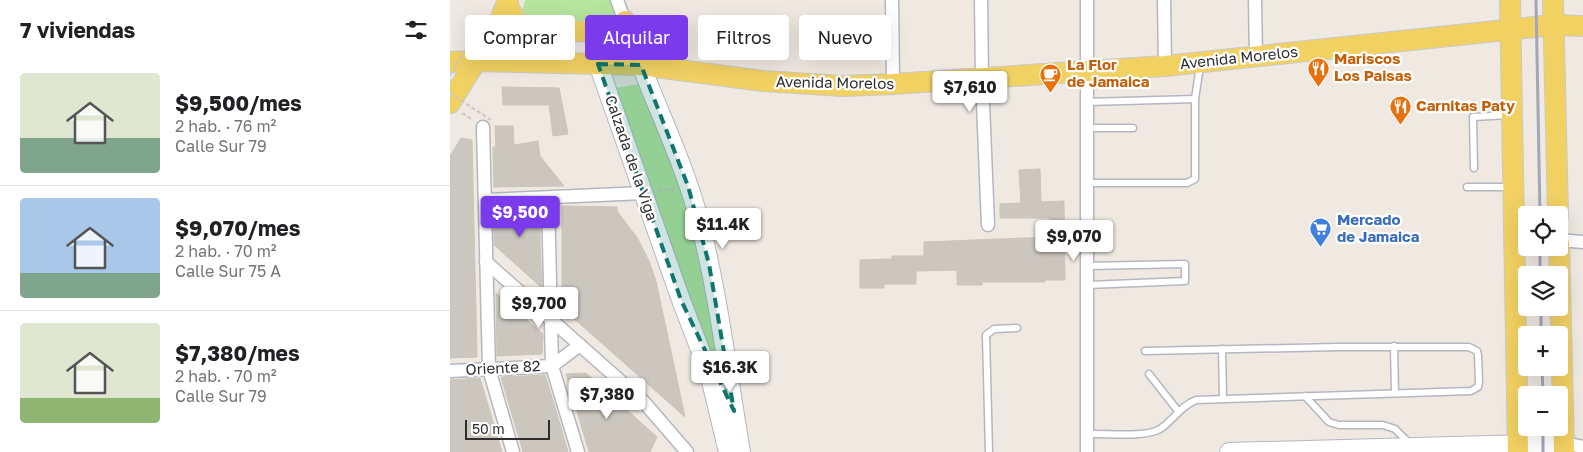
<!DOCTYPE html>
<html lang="es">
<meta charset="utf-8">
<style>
:root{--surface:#fff;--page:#f6f6f6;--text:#202124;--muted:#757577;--line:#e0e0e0;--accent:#7c3aed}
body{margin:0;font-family:"Golos Text",sans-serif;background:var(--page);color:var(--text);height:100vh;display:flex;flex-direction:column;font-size:19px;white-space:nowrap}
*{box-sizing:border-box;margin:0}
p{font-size:16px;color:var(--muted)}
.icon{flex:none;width:28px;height:28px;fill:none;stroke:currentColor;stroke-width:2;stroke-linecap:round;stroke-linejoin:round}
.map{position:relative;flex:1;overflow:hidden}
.sheet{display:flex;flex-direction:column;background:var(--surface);width:450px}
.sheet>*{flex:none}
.guide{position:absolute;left:15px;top:15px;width:475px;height:45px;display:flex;gap:10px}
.fabs{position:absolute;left:1068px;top:206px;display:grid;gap:10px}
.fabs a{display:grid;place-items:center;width:50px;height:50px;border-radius:5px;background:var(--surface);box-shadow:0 5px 20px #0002;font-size:25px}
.scale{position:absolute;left:15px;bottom:12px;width:85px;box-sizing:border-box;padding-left:5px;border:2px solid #2e2e2e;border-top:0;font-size:14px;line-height:18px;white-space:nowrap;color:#2e2e2e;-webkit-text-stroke:4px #fff;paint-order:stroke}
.price{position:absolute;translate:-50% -42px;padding:0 11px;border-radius:5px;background:#fff;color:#222;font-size:16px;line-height:32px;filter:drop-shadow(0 1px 2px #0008)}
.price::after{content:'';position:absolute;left:50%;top:30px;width:15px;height:11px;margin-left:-8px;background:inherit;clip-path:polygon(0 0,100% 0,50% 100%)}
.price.active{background:var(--accent);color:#fff}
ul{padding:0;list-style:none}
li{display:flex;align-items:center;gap:15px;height:125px;padding:0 20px}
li+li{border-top:1px solid var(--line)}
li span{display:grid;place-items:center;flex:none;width:140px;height:100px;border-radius:5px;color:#555}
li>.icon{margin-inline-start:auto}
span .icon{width:60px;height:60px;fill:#fffc;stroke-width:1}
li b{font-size:21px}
h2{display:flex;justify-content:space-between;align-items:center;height:60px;padding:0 20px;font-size:21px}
.pill{padding:0 18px;border-radius:5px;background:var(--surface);box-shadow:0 5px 20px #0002;font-size:18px;line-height:45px}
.pill.active{background:var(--accent);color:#fff}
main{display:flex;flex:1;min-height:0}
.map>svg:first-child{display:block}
.green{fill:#b6e59e}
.building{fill:#cbc7bf;stroke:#cbc5ba}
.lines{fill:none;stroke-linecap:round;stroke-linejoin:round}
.lane-casing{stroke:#b4b7c1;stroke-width:9}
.street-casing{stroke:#b4b7c1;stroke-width:15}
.secondary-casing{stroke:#b4b7c1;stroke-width:20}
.primary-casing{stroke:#c9c9c9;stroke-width:22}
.path{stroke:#c9c9c9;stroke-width:2;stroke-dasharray:4 2.5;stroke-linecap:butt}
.lane{stroke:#fff;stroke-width:6}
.street{stroke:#fff;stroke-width:12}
.secondary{stroke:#fff;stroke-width:18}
.primary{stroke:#f2d163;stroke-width:20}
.rail{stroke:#a3a6b8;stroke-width:3}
.path-bridge{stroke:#c9c9c9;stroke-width:2;stroke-dasharray:4 2.5;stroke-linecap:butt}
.marked{fill:#0f766e;fill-opacity:0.2;stroke:#0f766e;stroke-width:4;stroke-dasharray:10 6;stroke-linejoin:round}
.labels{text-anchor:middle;stroke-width:4.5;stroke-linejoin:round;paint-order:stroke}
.street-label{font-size:15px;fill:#2e2e2e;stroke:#fff}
.food-label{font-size:15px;font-weight:bold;fill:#c56008;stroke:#fff;text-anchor:start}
.shop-label{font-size:15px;font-weight:bold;fill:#366cbe;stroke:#fff;text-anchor:start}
</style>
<main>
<section class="sheet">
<h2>7 viviendas<svg class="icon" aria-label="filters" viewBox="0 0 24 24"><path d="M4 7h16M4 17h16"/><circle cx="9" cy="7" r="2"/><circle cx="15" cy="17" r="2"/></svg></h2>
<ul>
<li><span style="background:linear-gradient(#dfe7d0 65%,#7fa58c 0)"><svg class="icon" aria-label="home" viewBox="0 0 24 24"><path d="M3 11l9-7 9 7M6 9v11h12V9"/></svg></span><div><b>$9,500/mes</b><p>2 hab. · 76 m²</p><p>Calle Sur 79</p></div></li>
<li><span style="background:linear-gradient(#a9c7e8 75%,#7fa58c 0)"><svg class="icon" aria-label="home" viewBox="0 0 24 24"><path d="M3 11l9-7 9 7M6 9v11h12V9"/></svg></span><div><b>$9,070/mes</b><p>2 hab. · 70 m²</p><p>Calle Sur 75 A</p></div></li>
<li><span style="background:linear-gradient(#dfe7d0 75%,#8fb573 0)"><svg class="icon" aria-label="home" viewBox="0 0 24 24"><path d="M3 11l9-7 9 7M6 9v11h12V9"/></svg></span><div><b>$7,380/mes</b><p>2 hab. · 70 m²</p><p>Calle Sur 79</p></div></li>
</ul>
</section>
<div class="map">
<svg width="1133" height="452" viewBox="0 0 1133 452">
<rect width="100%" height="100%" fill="#efe9e1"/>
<g class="green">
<polygon points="75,0 162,0 167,19 159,27 70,19"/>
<polygon points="189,84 192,87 201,105 243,223 272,379 244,311 166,88"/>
</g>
<g class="building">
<polygon points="52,87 109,88 118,134 103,136 99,105 53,105"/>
<polygon points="45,126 63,126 64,145 88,141 90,156 114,186 44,187 43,147 46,147"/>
<polygon points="11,138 22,140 27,357 0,358 0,156"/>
<polygon points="590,169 591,202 614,201 615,280 595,280 595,282 532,282 532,285 507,285 507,270 466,271 466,284 434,284 434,288 410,288 410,260 442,259 442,256 474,256 474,242 600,237 600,218 550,218 550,204 571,203 569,170"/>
<polygon points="112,206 167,207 167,211 188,239 199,261 206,281 235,417 112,308"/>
<polygon points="90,207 90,242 92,288 44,245 44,208"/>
<polygon points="46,293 93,334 92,354 47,356"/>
<polygon points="136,373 207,437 200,452 139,452 116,374"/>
<polygon points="95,375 105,407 118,452 73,452 51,377"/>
<polygon points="30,378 52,452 0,452 0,380"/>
</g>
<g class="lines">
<defs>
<g id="lane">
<polyline points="637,102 745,99"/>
<polyline points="638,128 683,128"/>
<polyline points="1024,168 1023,117 1060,115"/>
<polyline points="638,183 737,183 745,179 745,99 750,66"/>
<polyline points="1017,187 1062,187"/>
<polyline points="638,266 735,264 735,281 638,285"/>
<polyline points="944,346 945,393"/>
<polyline points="772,349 773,398"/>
<polyline points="699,374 728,411"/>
<polyline points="855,396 879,422 889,425 933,425 945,429 959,443"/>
<path d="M637,434C656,433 695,438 710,429C724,420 729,407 746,400L1021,391L1028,387L1029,383L1028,355L1027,351L1019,347H887L695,351"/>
<polyline points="539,452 536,335 544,329 567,328"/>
</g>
<g id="street">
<polyline points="167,0 191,65"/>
<polyline points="442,0 443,84"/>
<polyline points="531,0 532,79 538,225"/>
<polyline points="637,0 637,452"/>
<polyline points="714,0 715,66"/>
<polyline points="805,0 806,57"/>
<polyline points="33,127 39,369 63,452"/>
<polyline points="98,198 102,366 128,452"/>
<polyline points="36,200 194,193"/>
<polyline points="1109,240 1133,242"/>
<polyline points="36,262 193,401 237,452"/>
<polyline points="0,371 102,366 130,345"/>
<polyline points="1114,443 1133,447"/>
</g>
<g id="secondary">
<polyline points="148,64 231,300 259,373 278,452"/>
<path d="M191,65C211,117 236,169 250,223C269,298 278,376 291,452"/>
<polyline points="779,452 1114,443"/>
</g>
<g id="primary">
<polyline points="1060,0 1068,452"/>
<polyline points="1103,0 1108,215"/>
<path d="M57,3C63,17 66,25 80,30L157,32L166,30L175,21"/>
<polyline points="0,62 26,61 191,65 313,81 393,86 443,84 715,66 1103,25 1133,26"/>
<polyline points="0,103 47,27 58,0"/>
<polyline points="1109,243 1114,452"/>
</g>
</defs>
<use href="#lane" class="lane-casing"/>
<use href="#street" class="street-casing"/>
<use href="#secondary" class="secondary-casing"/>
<use href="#primary" class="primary-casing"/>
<g class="path">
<polyline points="12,113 23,120"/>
<polyline points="208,191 226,188"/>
</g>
<use href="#lane" class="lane"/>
<use href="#street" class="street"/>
<use href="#secondary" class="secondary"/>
<use href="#primary" class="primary"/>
<g class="rail">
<polyline points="1086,0 1090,215"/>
<polyline points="1090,248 1090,275"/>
<polyline points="1091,308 1091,335"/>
<polyline points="1092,368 1093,395"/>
<polyline points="1093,428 1093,452"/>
</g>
<g class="path-bridge">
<polyline points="0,76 19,43"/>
<polyline points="0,93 41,120"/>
</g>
</g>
<path class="marked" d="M148,64L191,65L238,186L259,264L284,411L231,300Z"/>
<defs>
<symbol id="restaurant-pin" viewBox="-11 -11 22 30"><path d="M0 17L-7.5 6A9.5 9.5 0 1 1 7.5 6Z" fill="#e8710a" stroke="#fff"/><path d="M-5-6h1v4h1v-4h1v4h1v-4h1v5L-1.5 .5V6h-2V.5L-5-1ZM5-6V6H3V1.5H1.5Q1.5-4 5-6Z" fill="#fff"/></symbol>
<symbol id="cafe-pin" viewBox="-11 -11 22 30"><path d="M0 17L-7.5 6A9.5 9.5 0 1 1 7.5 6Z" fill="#e8710a" stroke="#fff"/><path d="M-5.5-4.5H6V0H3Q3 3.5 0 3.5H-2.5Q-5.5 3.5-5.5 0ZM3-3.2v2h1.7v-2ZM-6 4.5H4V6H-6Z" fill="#fff"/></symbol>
<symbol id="supermarket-pin" viewBox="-11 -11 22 30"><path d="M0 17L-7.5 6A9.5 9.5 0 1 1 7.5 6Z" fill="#3f7fe0" stroke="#fff"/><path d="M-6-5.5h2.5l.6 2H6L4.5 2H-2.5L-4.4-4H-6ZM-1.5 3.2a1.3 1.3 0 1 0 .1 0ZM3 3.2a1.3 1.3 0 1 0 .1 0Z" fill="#fff"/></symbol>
</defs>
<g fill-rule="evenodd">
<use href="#restaurant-pin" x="856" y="56" width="25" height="34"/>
<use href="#cafe-pin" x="588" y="62" width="25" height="34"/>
<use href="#restaurant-pin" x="938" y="94" width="25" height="34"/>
<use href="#supermarket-pin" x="858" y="216" width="25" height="34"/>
</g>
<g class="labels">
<g class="street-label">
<text transform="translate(789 58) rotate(-6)" y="5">Avenida Morelos</text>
<text transform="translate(385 83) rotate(1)" y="5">Avenida Morelos</text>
<text transform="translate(181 158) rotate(71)" y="5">Calzada de la Viga</text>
<text transform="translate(53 368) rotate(-3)" y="5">Oriente 82</text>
</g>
<g class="food-label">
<text x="884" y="64">Mariscos<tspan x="884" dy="17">Los Paisas</tspan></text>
<text x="617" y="70">La Flor<tspan x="617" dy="17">de Jamaica</tspan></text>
<text x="966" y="111">Carnitas Paty</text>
</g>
<g class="shop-label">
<text x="887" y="225">Mercado<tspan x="887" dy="17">de Jamaica</tspan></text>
</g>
</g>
</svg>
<div class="fabs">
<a><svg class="icon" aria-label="locate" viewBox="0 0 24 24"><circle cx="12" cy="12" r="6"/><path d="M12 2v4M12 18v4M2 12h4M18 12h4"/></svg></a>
<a><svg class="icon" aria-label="layers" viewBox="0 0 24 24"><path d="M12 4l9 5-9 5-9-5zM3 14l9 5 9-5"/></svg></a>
<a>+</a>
<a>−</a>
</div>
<div class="scale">50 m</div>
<b class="price" style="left:520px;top:113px">$7,610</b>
<b class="price active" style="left:70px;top:238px">$9,500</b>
<b class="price" style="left:273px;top:250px">$11.4K</b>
<b class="price" style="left:624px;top:262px">$9,070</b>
<b class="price" style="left:89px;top:329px">$9,700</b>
<b class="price" style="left:280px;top:393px">$16.3K</b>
<b class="price" style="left:157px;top:420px">$7,380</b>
<div class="guide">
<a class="pill">Comprar</a>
<a class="pill active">Alquilar</a>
<a class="pill">Filtros</a>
<a class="pill">Nuevo</a>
</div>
</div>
</main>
